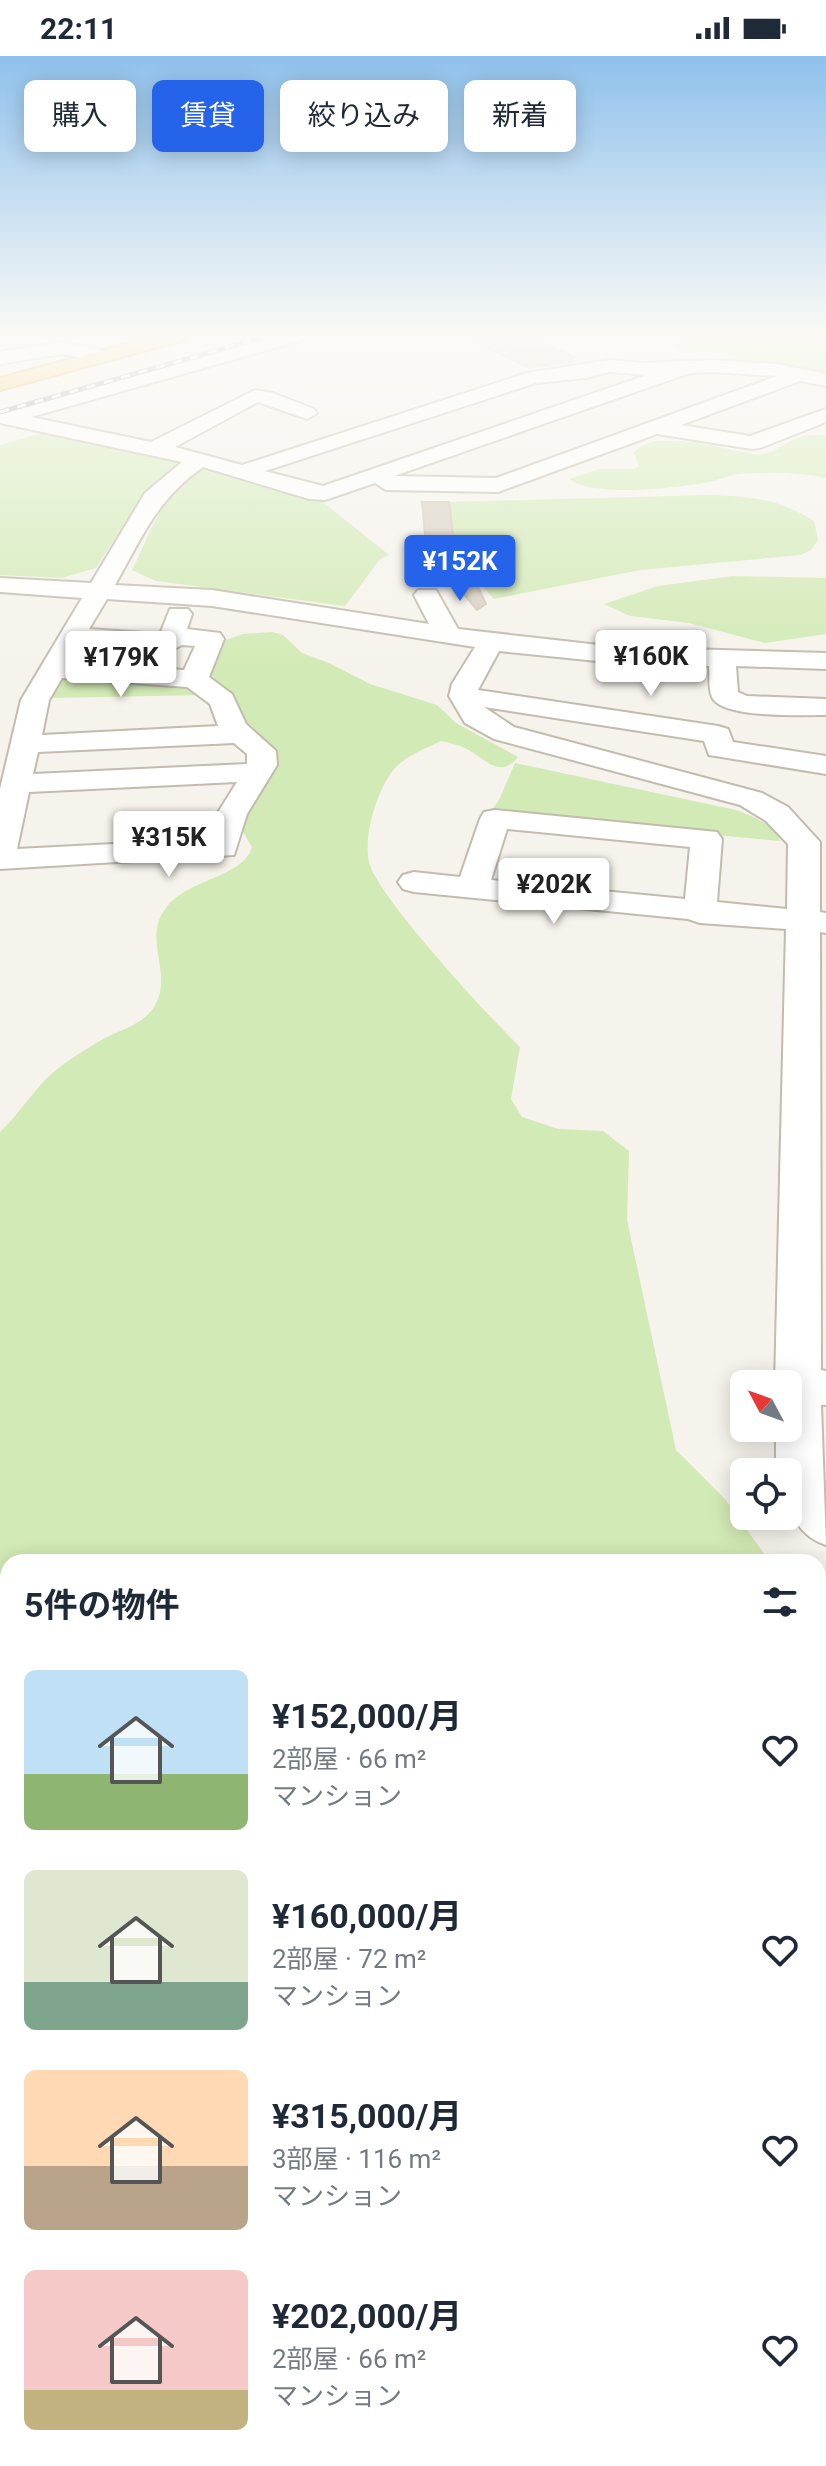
<!DOCTYPE html>
<html lang="ja">
<meta charset="utf-8">
<style>
:root{--surface:#fff;--page:#f6f6f7;--text:#1f2937;--muted:#747a83;--accent:#2563eb}
body{margin:0;font-family:Roboto,"Noto Sans JP",sans-serif;background:var(--page);color:var(--text);height:100vh;display:flex;flex-direction:column;font-size:30px;white-space:nowrap}
*{box-sizing:border-box;margin:0}
p{font-size:26px;color:var(--muted)}
.icon{flex:none;width:44px;height:44px;fill:none;stroke:currentColor;stroke-width:2;stroke-linecap:round;stroke-linejoin:round}
.map{position:relative;flex:1;overflow:hidden}
.side{position:absolute;left:0px;top:1498px;width:826px;height:912px;display:flex;flex-direction:column;background:var(--surface);border-radius:24px 24px 0 0;box-shadow:0 4px 20px #0003}
.side>*{flex:none}
.hud{position:absolute;left:24px;top:24px;width:778px;height:72px;display:flex;gap:16px}
.needle{width:52px;rotate:311deg}
.fabs{position:absolute;left:730px;top:1314px;display:grid;gap:16px}
.fabs a{display:grid;place-items:center;width:72px;height:72px;border-radius:12px;background:var(--surface);box-shadow:0 4px 20px #0003;font-size:40px}
.price{position:absolute;translate:-50% -68px;padding:0 18px;border-radius:8px;background:#fff;color:#222;font-size:26px;line-height:52px;filter:drop-shadow(0 2px 4px #0008)}
.price::after{content:'';position:absolute;left:50%;top:48px;width:24px;height:18px;margin-left:-12px;background:inherit;clip-path:polygon(0 0,100% 0,50% 100%)}
.price.active{background:var(--accent);color:#fff}
ul{padding:0;list-style:none}
li{display:flex;align-items:center;gap:24px;height:200px;padding:0 24px}
li span{display:grid;place-items:center;flex:none;width:224px;height:160px;border-radius:12px;color:#555}
li>.icon{margin-inline-start:auto}
span .icon{width:96px;height:96px;fill:#fffc;stroke-width:1}
li b{font-size:34px}
h2{display:flex;justify-content:space-between;align-items:center;height:96px;padding:0 24px;font-size:34px}
.tag{padding:0 28px;border-radius:12px;background:var(--surface);box-shadow:0 4px 20px #0003;font-size:28px;line-height:72px}
.tag.active{background:var(--accent);color:#fff}
.status{display:flex;justify-content:space-between;align-items:center;height:56px;padding:0 40px;background:var(--surface);direction:ltr}
.status svg{height:22px;fill:currentColor}
.map>svg:first-child{display:block}
.green{fill:#d2eab5}
.building{fill:#d8cfc1;stroke:#d3c7b4;stroke-width:2}
.lines{fill:none;stroke-linecap:round;stroke-linejoin:round}
.minor-casing{stroke:#c2bbae;stroke-width:4}
.highway-casing{stroke:#e0a43c;stroke-width:4}
.minor{fill:#fff;fill-rule:evenodd}
.highway{fill:#ffcf6e;fill-rule:evenodd}
.rail-casing{stroke:#9a9a9a;stroke-width:5}
.rail{stroke:#fff;stroke-width:3;stroke-dasharray:9;stroke-linecap:butt}
</style>
<div class="status"><b>22:11</b><svg viewBox="0 0 49 12"><path d="M0 12V9h3v3zM5 12V6h3v6zM10 12V3h3v9zM15 12V0h3v12zM26 1h20v11H26zM47 4h2v5h-2z"/></svg></div>
<div class="map">
<svg width="826" height="2410" viewBox="0 0 826 2410">
<rect width="100%" height="100%" fill="#f6f3ec"/>
<g class="green">
<polygon points="689,280 826,280 826,319 805,315 790,308 753,306 717,297 682,295 673,289"/>
<polygon points="45,376 184,405 147,433 96,512 62,522 0,519 0,389"/>
<path d="M826,379V422C800,416 766,416 739,418C729,419 719,424 709,426C677,432 595,442 569,423L599,413H634L639,410L634,397C652,370 728,395 755,398C773,400 784,386 801,381C809,378 818,379 826,379Z"/>
<path d="M213,409L319,443L389,499L380,503L345,550L156,525L132,514C150,479 168,417 213,409Z"/>
<path d="M709,439C748,440 780,443 814,465L818,484L811,494L800,499L640,514L494,543C468,514 449,487 448,446Z"/>
<polygon points="733,520 826,522 826,578 765,587 689,567 630,560 604,548 658,530"/>
<path d="M272,576L283,579L302,597L329,607L370,628L437,649L456,667L518,701C499,724 486,703 467,693C459,689 450,687 441,685C427,692 410,698 398,709C378,728 363,779 369,806C376,839 491,963 520,991L511,1043L522,1061L558,1073L603,1075L629,1095L627,1164L676,1394L725,1443L770,1506H8V2402H818V1557L826,1565V2410H0V1076C18,1059 31,1038 48,1021C63,1007 86,993 103,983C124,972 151,967 159,940C168,910 144,880 166,852C188,822 243,822 252,791L240,771L257,681L252,670L240,662L206,616L219,586L243,578Z"/>
<polygon points="58,621 189,626 205,639 50,642"/>
<path d="M515,707L736,754C753,761 773,767 780,785L489,758L499,744Z"/>
</g>
<g class="building">
<polygon points="462,280 528,280 575,301 569,303 574,305 530,312"/>
<polygon points="422,446 449,446 453,478 486,548 477,554 435,504 425,478"/>
</g>
<g class="lines">
<defs>
<g id="minor">
<path d="M277,280H305L303,284L31,361L151,386L255,334L273,337L314,353L317,357L307,363L258,346L175,391L242,409L527,317L609,304L642,307L712,304L777,308L826,318V330L800,325L681,369L750,380L826,353V366L760,392L752,393L657,378L498,436L386,434L375,427L325,444L309,443L203,411C157,443 142,481 115,529L212,534L429,568L414,539L418,534H436L458,573L617,591L826,597V613L736,610L738,636L747,640L826,643V659C805,659 721,663 712,641C708,632 710,619 709,610L617,607L499,595L478,634L718,670L728,673L733,686L826,700V718L709,699L704,685L484,651L514,671L762,737L788,751L820,786V856L826,857V877L820,876L821,1314L826,1315V1349H821L826,1489C791,1477 788,1449 788,1416H776V1372H788V1328H775L786,873L700,867L688,863L414,836L403,833L398,826L403,819L414,816L460,821L480,763L484,756L495,754L717,776L722,783L717,846L787,853L788,788L766,765L740,749L494,683L465,667L449,640L452,628L475,591L212,550L107,543L89,573L160,578L170,553H188L192,558L187,573L220,577L224,583L209,621L232,638L246,668L276,695L277,709L247,758L234,799L0,813V733L21,644L82,542L0,536V522L91,527L145,437L182,406L0,367V357ZM609,316L647,319L323,430L265,415L536,327L586,322ZM712,316L777,320L496,422L394,420L690,317ZM81,588L170,595L182,589L195,590L184,614L71,606ZM62,622L187,631L210,648L218,670L42,679L49,644ZM234,687L247,698V708L33,718L38,696ZM237,726L217,758L210,783L17,793L29,736ZM507,773L690,791L685,843L491,824Z"/>
<polygon points="61,286 112,296 115,300 105,306 61,298 0,308 0,296"/>
</g>
<polygon id="highway" points="156,280 187,280 184,284 0,334 0,322"/>
</defs>
<use href="#minor" class="minor-casing"/>
<use href="#highway" class="highway-casing"/>
<use href="#minor" class="minor"/>
<use href="#highway" class="highway"/>
<defs>
<polyline id="rail" points="0,356 268,280"/>
</defs>
<use href="#rail" class="rail-casing"/>
<use href="#rail" class="rail"/>
</g>
<linearGradient id="sky" x2="0" y2="1"><stop stop-color="#8fc1ec"/><stop offset="0.45" stop-color="#fbfaf6"/><stop offset="1" stop-color="#fbfaf6" stop-opacity="0"/></linearGradient>
<rect width="826" height="617" fill="url(#sky)"/>
</svg>
<div class="fabs">
<a><svg class="needle" viewBox="-14 -14 28 28"><path d="M0-13l5 13h-10z" fill="#e53935"/><path d="M0 13l5-13h-10z" fill="#747a83"/></svg></a>
<a><svg class="icon" aria-label="locate" viewBox="0 0 24 24"><circle cx="12" cy="12" r="6"/><path d="M12 2v4M12 18v4M2 12h4M18 12h4"/></svg></a>
</div>
<b class="price active" style="left:460px;top:547px">¥152K</b>
<b class="price" style="left:651px;top:642px">¥160K</b>
<b class="price" style="left:121px;top:643px">¥179K</b>
<b class="price" style="left:169px;top:823px">¥315K</b>
<b class="price" style="left:554px;top:870px">¥202K</b>
<div class="hud">
<a class="tag">購入</a>
<a class="tag active">賃貸</a>
<a class="tag">絞り込み</a>
<a class="tag">新着</a>
</div>
<section class="side">
<h2>5件の物件<svg class="icon" aria-label="filters" viewBox="0 0 24 24"><path d="M4 7h16M4 17h16"/><circle cx="9" cy="7" r="2"/><circle cx="15" cy="17" r="2"/></svg></h2>
<ul>
<li><span style="background:linear-gradient(#bfe0f5 65%,#8fb573 0)"><svg class="icon" aria-label="home" viewBox="0 0 24 24"><path d="M3 11l9-7 9 7M6 9v11h12V9"/></svg></span><div><b>¥152,000/月</b><p>2部屋 · 66 m²</p><p>マンション</p></div><svg class="icon" aria-label="heart" viewBox="0 0 24 24"><path d="M12 20l-8-8c-3-5 5-10 8-4 3-6 11-1 8 4z"/></svg></li>
<li><span style="background:linear-gradient(#dfe7d0 70%,#7fa58c 0)"><svg class="icon" aria-label="home" viewBox="0 0 24 24"><path d="M3 11l9-7 9 7M6 9v11h12V9"/></svg></span><div><b>¥160,000/月</b><p>2部屋 · 72 m²</p><p>マンション</p></div><svg class="icon" aria-label="heart" viewBox="0 0 24 24"><path d="M12 20l-8-8c-3-5 5-10 8-4 3-6 11-1 8 4z"/></svg></li>
<li><span style="background:linear-gradient(#ffd9b3 60%,#b9a48a 0)"><svg class="icon" aria-label="home" viewBox="0 0 24 24"><path d="M3 11l9-7 9 7M6 9v11h12V9"/></svg></span><div><b>¥315,000/月</b><p>3部屋 · 116 m²</p><p>マンション</p></div><svg class="icon" aria-label="heart" viewBox="0 0 24 24"><path d="M12 20l-8-8c-3-5 5-10 8-4 3-6 11-1 8 4z"/></svg></li>
<li><span style="background:linear-gradient(#f6c9c9 75%,#c2b280 0)"><svg class="icon" aria-label="home" viewBox="0 0 24 24"><path d="M3 11l9-7 9 7M6 9v11h12V9"/></svg></span><div><b>¥202,000/月</b><p>2部屋 · 66 m²</p><p>マンション</p></div><svg class="icon" aria-label="heart" viewBox="0 0 24 24"><path d="M12 20l-8-8c-3-5 5-10 8-4 3-6 11-1 8 4z"/></svg></li>
</ul>
</section>
</div>
